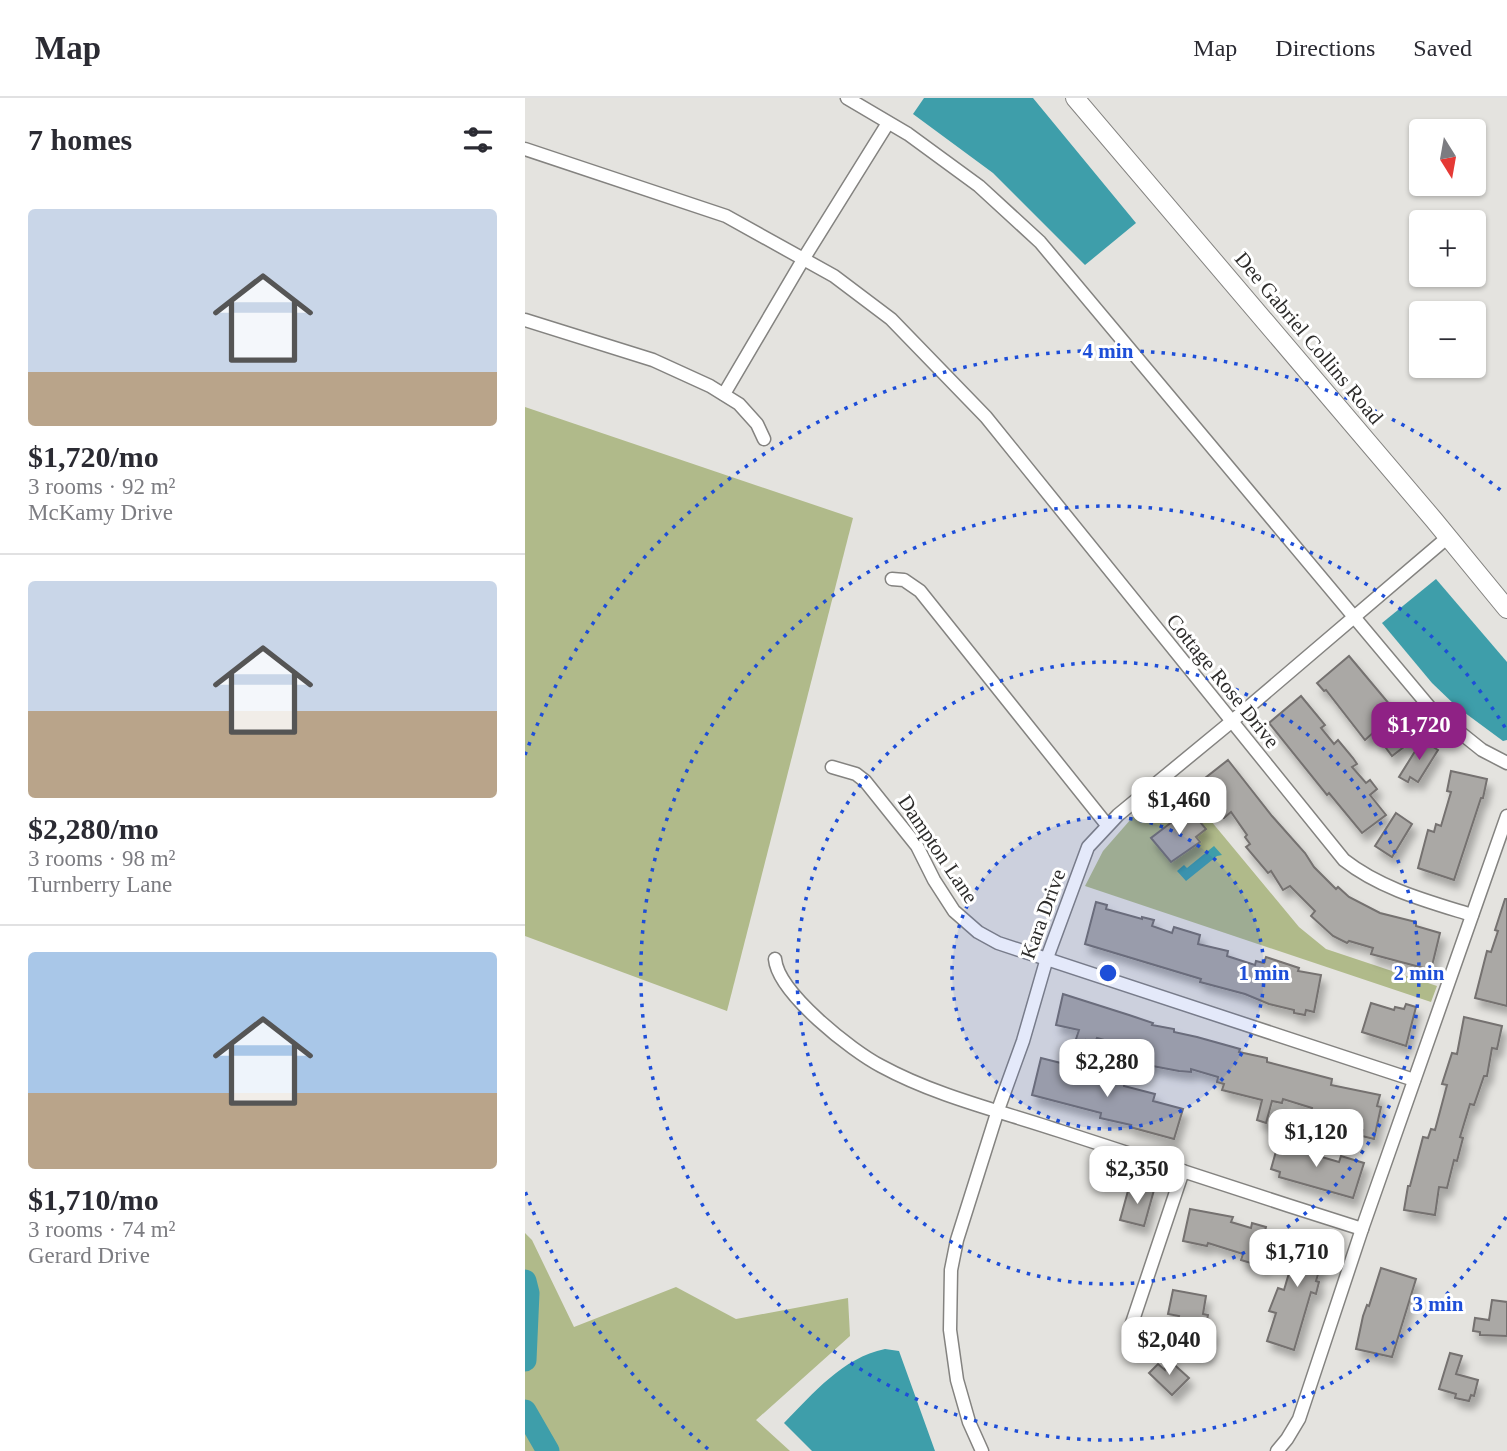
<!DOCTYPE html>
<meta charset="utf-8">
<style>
:root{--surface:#fff;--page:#f7f7f7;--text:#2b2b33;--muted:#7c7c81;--line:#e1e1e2;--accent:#8f2285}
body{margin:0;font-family:Georgia,serif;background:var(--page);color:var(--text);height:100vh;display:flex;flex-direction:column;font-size:26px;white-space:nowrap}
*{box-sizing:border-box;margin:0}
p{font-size:23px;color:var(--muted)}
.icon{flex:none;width:38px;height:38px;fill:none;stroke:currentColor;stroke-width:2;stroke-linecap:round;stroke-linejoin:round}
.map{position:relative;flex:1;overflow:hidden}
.sheet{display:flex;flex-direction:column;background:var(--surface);width:525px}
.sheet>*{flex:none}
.needle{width:46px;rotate:169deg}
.fabs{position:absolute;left:884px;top:21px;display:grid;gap:14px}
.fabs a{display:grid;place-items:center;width:77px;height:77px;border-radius:7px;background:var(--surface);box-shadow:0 2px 5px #0004;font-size:35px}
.price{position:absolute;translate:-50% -60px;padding:0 16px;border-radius:14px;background:#fff;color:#222;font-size:23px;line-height:46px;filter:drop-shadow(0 2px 4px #0008)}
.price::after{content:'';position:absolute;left:50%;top:42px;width:21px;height:16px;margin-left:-10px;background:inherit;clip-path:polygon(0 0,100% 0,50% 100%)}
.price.active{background:var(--accent);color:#fff}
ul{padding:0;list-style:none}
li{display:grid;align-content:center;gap:14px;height:371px;padding:0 28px}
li+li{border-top:2px solid var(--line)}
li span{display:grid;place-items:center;height:217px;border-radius:7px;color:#555}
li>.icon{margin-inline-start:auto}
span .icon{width:126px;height:126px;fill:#fffc;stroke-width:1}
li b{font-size:30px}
h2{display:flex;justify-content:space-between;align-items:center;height:84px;padding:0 28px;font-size:30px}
header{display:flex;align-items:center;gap:42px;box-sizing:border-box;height:98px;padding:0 35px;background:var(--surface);border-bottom:2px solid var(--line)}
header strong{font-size:33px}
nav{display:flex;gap:38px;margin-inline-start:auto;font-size:24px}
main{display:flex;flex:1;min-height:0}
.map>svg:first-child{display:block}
.green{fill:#b0ba8a}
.water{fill:#3e9eaa}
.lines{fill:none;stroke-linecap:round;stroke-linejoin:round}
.river{stroke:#3e9eaa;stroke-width:23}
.building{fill:#aaa8a5;stroke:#74716f;stroke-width:2;filter:url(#shadow)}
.street-casing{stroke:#848380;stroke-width:15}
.secondary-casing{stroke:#848380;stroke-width:20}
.street{stroke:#fff;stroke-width:12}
.secondary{stroke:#fff;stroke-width:18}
.ring{fill:none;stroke:#1d4ed8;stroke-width:3.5;stroke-dasharray:3.5 7}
.labels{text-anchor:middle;stroke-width:6;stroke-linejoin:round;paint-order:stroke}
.street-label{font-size:21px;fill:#2d2c2b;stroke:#fff}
.centre{fill:#1d4ed8;stroke:#fff;stroke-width:3.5}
.ring-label{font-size:21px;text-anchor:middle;font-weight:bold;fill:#1d4ed8;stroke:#fff;stroke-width:6;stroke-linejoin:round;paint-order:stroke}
</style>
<header>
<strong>Map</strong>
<nav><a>Map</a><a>Directions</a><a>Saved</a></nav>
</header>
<main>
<section class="sheet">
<h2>7 homes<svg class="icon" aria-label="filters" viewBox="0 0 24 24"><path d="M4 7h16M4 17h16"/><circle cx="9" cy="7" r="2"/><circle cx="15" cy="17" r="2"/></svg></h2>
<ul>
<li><span style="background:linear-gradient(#c9d6e8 75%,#b9a48a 0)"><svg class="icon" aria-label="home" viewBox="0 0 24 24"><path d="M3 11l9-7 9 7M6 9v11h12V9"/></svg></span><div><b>$1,720/mo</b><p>3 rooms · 92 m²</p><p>McKamy Drive</p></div></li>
<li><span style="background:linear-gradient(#c9d6e8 60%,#b9a48a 0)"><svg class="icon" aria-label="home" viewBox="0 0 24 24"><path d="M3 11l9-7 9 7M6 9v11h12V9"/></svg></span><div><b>$2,280/mo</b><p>3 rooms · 98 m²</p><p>Turnberry Lane</p></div></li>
<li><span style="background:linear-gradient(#a9c7e8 65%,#b9a48a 0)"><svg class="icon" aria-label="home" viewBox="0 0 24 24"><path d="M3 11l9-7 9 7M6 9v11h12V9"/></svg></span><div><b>$1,710/mo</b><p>3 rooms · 74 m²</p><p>Gerard Drive</p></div></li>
</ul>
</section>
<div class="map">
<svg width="982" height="1353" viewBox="0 0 982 1353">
<defs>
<filter id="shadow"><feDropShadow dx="4.5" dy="8" stdDeviation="3.5" flood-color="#0004"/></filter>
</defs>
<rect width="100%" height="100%" fill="#e4e3df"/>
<g class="green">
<polygon points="0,309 328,420 202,913 0,838"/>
<polygon points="652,682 774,829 801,851 912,888 906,904 560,788 578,753 606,721"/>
<polygon points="0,1135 7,1142 49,1229 151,1189 211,1221 323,1200 325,1238 231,1322 265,1353 0,1353"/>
</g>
<g class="water">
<polygon points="399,0 508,0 611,125 560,167 468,75 388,16"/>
<polygon points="911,481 982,564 982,642 978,643 932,609 907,585 857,525"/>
<polygon points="689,748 697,757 692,758 661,783 652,773 659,767 662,770"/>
<path d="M360,1251L374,1253L410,1353H287L259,1325C289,1295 317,1260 360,1251Z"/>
</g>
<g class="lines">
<g class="river">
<polyline points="0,1183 3,1195 0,1262"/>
<polyline points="0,1313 23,1353"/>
</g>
</g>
<g class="building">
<polygon points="824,558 892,639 867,658 849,634 840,642 801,592 799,593 792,585"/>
<polygon points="776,598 800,627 796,630 809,646 813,642 828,660 832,666 827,669 841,685 845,682 852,691 845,697 861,717 837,735 804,695 802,697 744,625"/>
<polygon points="897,642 913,652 893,684 885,679 883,684 874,679"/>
<polygon points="703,662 747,718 780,755 789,769 811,791 813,789 824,799 855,815 891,824 891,828 915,835 906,872 846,856 848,850 824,843 822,845 808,838 786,818 790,813 765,788 758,792 746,773 743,775 721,749 725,746 720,739 722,737 706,714 699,720 681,695 678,698 670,688"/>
<polygon points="926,673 962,681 958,700 956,700 929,782 893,770 903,732 909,734 911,726 916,728 926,694 922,693"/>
<polygon points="660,714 667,722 671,719 681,731 671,739 675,744 646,764 626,740"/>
<polygon points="871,715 887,726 867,759 850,748"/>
<polygon points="980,801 982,801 982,908 950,900 962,853 966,854 973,833 970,832"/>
<polygon points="571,804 582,807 581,811 617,821 617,819 629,822 627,828 647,835 649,829 675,837 673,846 703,853 702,858 730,867 731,863 739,865 741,859 774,870 773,873 796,877 789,914 781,912 780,917 769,915 769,912 744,906 720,896 675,884 676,881 560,846"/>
<polygon points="538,896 604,917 628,925 627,927 649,931 649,934 672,939 715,951 714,954 742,960 742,964 807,981 806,987 855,997 852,1008 856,1009 849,1041 837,1038 838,1032 832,1031 834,1024 804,1018 803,1025 790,1023 792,1016 786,1015 787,1010 758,1001 757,1005 747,1003 741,1025 732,1022 737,1002 697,992 699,986 692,984 693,979 666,971 666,974 654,973 622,967 596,958 600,948 572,940 570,944 561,942 560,947 550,944 554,932 531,927"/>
<polygon points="846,905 869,912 870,909 879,911 881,906 891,909 881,948 837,934"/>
<polygon points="939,919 977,928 972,951 967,950 962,978 959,978 949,1007 945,1006 935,1039 938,1040 932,1063 929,1062 922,1090 914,1089 910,1117 879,1112 883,1088 885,1088 898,1039 903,1040 906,1031 910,1032 922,987 917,986 927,955 932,956"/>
<polygon points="516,960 540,966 539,971 556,974 554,979 575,984 575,980 599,985 599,988 630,996 628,1003 658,1011 649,1041 605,1029 606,1027 575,1020 576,1015 507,997"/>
<polygon points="755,1039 778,1045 776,1053 814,1064 816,1058 839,1065 828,1100 754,1079 755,1074 746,1071"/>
<polygon points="604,1089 629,1092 619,1128 595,1122"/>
<polygon points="665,1111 708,1119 706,1124 726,1130 727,1125 741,1129 740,1133 749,1136 739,1169 716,1162 718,1156 683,1145 682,1148 658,1143"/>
<polygon points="770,1133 803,1143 791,1183 794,1184 791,1196 786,1194 769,1252 742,1243 751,1215 744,1213 753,1190 759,1192 769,1158 763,1157"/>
<polygon points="856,1170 891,1181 867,1259 831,1251 838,1218 842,1207 844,1208"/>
<polygon points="648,1192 681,1198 678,1216 683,1217 680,1231 688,1233 681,1256 646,1247 654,1218 643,1216"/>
<polygon points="967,1202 982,1204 982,1238 955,1237 955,1234 948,1233 950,1220 964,1222"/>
<polygon points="925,1255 937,1258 931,1276 953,1282 949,1298 946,1297 944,1303 930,1300 931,1296 914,1291"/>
<polygon points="643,1261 664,1280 647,1297 624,1275 633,1266 640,1272"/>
</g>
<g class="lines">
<defs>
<g id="street">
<polyline points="322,0 383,36 454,88 515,144 907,612 957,652 982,665"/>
<path d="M0,51L201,118L309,178L366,221L461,319L819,762C856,791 902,803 947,817"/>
<polyline points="0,222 128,262 185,288 214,306 232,326 239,341"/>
<polyline points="199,296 279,160 363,25"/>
<polyline points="367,481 379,482 395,493 582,727"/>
<polyline points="307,669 331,676 340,683 392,748 409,782 429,813 453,834 473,845 889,982"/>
<path d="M250,861C253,895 327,953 356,968C411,998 475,1013 535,1033C635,1066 736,1099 837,1131"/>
<polyline points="605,1231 658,1073"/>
<polyline points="457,1353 444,1324 432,1282 425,1232 426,1172 432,1142 473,1012 498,943 522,860 563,749 593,717 706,624 923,439"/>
<polyline points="752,1353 762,1341 774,1321 837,1131 982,718"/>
</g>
<polyline id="secondary" points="550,0 909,422 982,511"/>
</defs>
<use href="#street" class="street-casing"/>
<use href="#secondary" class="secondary-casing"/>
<use href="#street" class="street"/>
<use href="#secondary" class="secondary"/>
</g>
<circle cx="583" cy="875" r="156" fill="#1d4ed8" fill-opacity=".12"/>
<g class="ring">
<circle cx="583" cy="875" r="156"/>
<circle cx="583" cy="875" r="311"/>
<path d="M981 1119A467 467 0 1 1 981 631"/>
<path d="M183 1351A622 622 0 0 1 0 1093M0 657A622 622 0 0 1 979 395"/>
</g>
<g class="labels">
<g class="street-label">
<text transform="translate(784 240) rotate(50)" y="7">Dee Gabriel Collins Road</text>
<text transform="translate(698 583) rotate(51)" y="7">Cottage Rose Drive</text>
<text transform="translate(413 751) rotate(56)" y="7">Dampton Lane</text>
<text transform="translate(518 816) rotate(-70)" y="7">Kara Drive</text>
</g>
</g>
<circle cx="583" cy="875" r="10" class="centre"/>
<g class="ring-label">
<text x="583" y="260">4 min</text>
<text x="739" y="882">1 min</text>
<text x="894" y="882">2 min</text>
<text x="913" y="1213">3 min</text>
</g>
</svg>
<div class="fabs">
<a><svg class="needle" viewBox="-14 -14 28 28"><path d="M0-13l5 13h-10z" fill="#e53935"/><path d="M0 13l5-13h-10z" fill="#7c7c81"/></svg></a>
<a>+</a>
<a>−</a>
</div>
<b class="price active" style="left:894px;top:664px">$1,720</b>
<b class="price" style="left:654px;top:739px">$1,460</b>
<b class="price" style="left:582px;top:1001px">$2,280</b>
<b class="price" style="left:791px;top:1071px">$1,120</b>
<b class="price" style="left:612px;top:1108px">$2,350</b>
<b class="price" style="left:772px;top:1191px">$1,710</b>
<b class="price" style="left:644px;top:1279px">$2,040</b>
</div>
</main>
